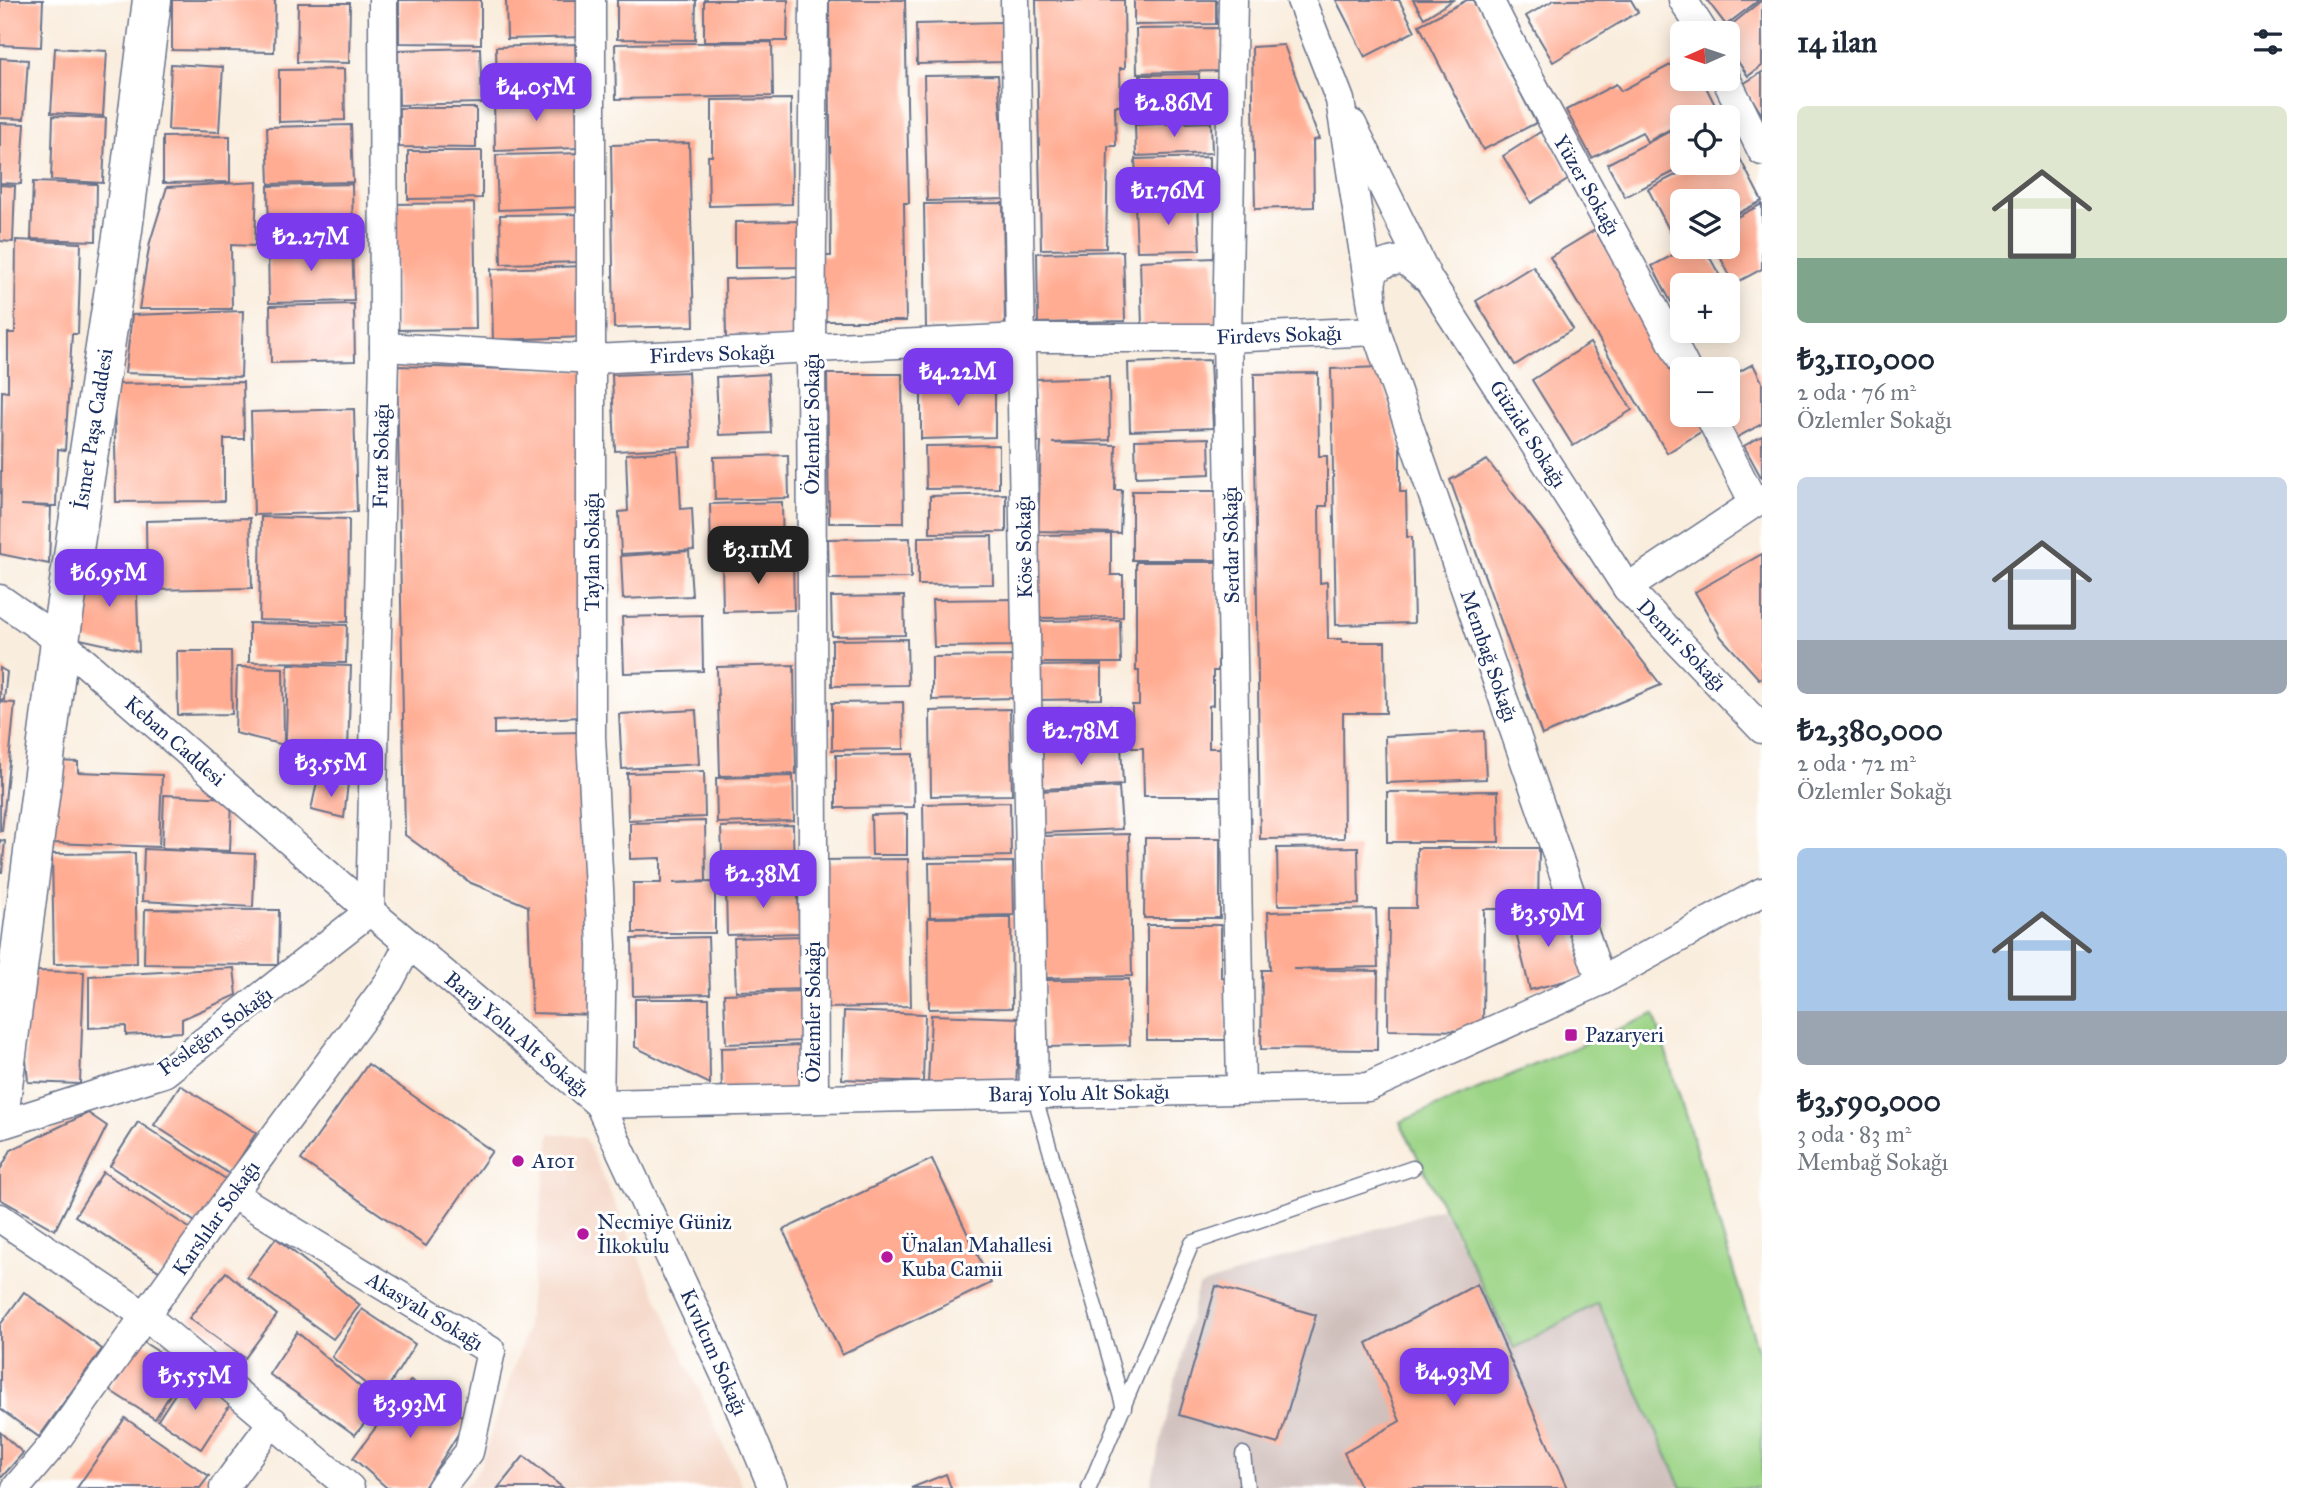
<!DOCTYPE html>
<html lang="tr">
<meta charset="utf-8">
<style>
:root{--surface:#fff;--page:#f6f6f7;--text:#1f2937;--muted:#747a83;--accent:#7c3aed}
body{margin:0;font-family:"IM FELL Great Primer",serif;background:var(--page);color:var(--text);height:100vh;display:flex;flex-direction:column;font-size:26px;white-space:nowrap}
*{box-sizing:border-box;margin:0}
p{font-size:23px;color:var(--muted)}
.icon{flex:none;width:38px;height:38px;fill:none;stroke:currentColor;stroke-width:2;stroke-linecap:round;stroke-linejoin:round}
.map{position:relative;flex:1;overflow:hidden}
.drawer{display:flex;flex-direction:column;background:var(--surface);width:560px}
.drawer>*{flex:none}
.needle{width:46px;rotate:267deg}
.controls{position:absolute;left:1670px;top:21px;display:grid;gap:14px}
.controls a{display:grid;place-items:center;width:70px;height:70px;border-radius:10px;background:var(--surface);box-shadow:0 4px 18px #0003;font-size:35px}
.price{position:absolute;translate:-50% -60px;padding:0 16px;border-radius:14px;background:var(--accent);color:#fff;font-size:23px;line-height:46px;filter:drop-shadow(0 2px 4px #0008)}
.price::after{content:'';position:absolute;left:50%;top:42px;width:21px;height:16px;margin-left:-10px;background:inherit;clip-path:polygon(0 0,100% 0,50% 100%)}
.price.selected{background:#222;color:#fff}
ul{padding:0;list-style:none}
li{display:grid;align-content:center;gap:14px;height:371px;padding:0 35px}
li span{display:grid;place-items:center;height:217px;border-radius:10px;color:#555}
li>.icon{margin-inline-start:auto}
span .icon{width:126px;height:126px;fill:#fffc;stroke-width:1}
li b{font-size:30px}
h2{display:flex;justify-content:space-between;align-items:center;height:84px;padding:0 35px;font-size:30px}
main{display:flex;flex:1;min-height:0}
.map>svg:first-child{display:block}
.built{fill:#f4d3c1}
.industrial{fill:#d0c0bc}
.green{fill:#9cd486;stroke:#5c8272;stroke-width:2}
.building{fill:#ffac92}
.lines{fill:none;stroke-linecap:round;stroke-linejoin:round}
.lane-casing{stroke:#69728a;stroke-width:17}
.street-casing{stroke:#69728a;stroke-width:31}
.secondary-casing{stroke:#69728a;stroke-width:41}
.lane{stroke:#fff;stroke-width:14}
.street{stroke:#fff;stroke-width:28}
.secondary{stroke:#fff;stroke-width:38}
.poi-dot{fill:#b5179e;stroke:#fff;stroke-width:2.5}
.labels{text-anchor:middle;stroke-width:6;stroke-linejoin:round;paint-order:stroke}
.street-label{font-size:21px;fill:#1b2f5e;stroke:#fff}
.poi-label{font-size:21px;fill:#1b2f5e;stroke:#fff;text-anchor:start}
</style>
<main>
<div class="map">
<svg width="1762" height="1488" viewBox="0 0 1762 1488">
<rect width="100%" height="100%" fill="#fff"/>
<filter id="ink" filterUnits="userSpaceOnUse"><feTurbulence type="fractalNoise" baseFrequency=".0143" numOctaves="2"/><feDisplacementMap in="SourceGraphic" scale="14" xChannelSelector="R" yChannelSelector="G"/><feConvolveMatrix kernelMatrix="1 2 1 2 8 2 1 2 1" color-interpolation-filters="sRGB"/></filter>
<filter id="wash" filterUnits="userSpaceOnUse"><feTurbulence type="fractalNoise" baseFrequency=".00686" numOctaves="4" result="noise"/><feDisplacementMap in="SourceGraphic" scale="28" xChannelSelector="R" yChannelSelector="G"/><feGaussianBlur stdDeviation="1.57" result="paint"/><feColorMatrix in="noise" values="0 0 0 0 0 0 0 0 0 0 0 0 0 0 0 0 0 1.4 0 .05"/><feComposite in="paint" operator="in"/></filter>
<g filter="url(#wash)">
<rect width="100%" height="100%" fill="#f9eddd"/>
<polygon class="built" points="550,1133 585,1137 743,1488 464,1488 480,1467 526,1332"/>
<polygon class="industrial" points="1441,1208 1514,1348 1598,1302 1682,1488 1150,1488 1198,1286"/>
<polygon class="green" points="1654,1014 1762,1363 1762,1488 1682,1488 1598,1303 1514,1348 1400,1122"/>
<g id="blocks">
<g class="building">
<polygon points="0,0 43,0 41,47 0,45"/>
<polygon points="172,0 275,0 274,52 172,50"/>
<polygon points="399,0 481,0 481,44 399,43"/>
<polygon points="506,0 584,0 585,37 507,39"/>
<polygon points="617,0 696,0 695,40 617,39"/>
<polygon points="704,0 788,0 787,41 704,41"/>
<polygon points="829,0 905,0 909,203 904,203 906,321 819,321 819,256 831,256"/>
<polygon points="1036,0 1124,0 1125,68 1120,68 1121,106 1115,106 1116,146 1108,146 1106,248 1041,249"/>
<polygon points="1134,0 1216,0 1216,24 1134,25"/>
<polygon points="1336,0 1399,0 1415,31 1365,57"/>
<polygon points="1413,0 1453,0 1424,18"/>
<polygon points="1467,0 1473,0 1536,123 1483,150 1419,25"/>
<polygon points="1554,0 1631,0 1638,12 1553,62 1526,16"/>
<polygon points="1707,0 1759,0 1726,25"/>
<polygon points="1762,0 1762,66 1748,76 1727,46 1727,33 1721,33"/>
<polygon points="298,3 350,3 349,63 297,62"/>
<polygon points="1002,22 1003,62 917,64 916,24"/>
<polygon points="1219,28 1220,71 1137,73 1136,29"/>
<polygon points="772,42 773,96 616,99 615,44"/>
<polygon points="575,44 577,90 497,92 496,47"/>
<polygon points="1284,45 1319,139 1313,140 1314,207 1255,209 1252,47"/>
<polygon points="55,48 107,51 103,116 51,113"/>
<polygon points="480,48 482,103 399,105 398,50"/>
<polygon points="0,58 28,60 24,119 0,118"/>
<polygon points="1682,59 1682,79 1702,79 1715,105 1693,117 1682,117 1682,123 1647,142 1642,132 1592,158 1566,110 1616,84 1621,91"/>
<polygon points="171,64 223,67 219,132 168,130"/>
<polygon points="344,69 345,120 279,122 279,70"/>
<polygon points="1762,72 1762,115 1743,84"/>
<polygon points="1199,74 1200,120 1141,121 1140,75"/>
<polygon points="998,75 1007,199 927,201 924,76"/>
<polygon points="576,95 578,148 495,151 494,97"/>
<polygon points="791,99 792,204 709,206 708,156 712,156 712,100"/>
<polygon points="399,108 476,108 476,148 399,147"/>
<polygon points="53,116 106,118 103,183 51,180"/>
<polygon points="1211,122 1212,153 1136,156 1135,125"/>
<polygon points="0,123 25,124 21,184 0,183"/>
<polygon points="351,125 353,182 269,184 267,127"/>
<polygon points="1542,131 1571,178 1531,203 1503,156"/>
<polygon points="1670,131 1682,155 1682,163 1687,165 1625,197 1607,164"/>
<polygon points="230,136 230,182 163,183 163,137"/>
<polygon points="689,143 694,326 614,328 611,145"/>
<polygon points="1733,145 1762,201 1727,219 1727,201 1682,201 1682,242 1677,245 1648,189 1699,163 1727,163 1727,148"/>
<polygon points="408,151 482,151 482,198 408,199"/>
<polygon points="584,153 585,207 498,210 496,155"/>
<polygon points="1209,157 1209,194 1137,196 1135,159"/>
<polygon points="33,182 97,184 96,241 31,239"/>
<polygon points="257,182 255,246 231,245 232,309 139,309 150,242 167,187"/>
<polygon points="352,184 353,241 269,244 268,186"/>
<polygon points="0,185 15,186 13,242 0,241"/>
<polygon points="474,203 476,329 396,330 394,204"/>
<polygon points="1003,203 1005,326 926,328 924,204"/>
<polygon points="1198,203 1200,250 1137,251 1135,205"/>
<polygon points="1762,204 1762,269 1734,284 1715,247 1727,247 1727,222"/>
<polygon points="583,214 584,262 501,264 500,215"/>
<polygon points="800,221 801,267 735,268 735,222"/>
<polygon points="1595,230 1682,377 1682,415 1705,415 1712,425 1667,453 1550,257"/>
<polygon points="16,240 81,243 78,334 72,334 65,450 58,449 56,506 21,505 51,507 49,564 0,554 2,391 8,392 8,333 15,333"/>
<polygon points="352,243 354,301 269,303 268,245"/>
<polygon points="1688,247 1704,247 1720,276 1703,285 1682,285 1682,297 1671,302 1652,266"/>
<polygon points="1123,251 1125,321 1038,323 1037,253"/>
<polygon points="1214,258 1217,324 1142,326 1140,261"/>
<polygon points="585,266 587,337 493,340 491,269"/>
<polygon points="1533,266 1573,329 1515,365 1476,301"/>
<polygon points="805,277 806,338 726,339 725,279"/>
<polygon points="354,304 355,361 271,363 270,306"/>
<polygon points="243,311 241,377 125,373 132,315"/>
<polygon points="1590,343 1632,410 1573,446 1532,380"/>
<polygon points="1210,360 1213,428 1130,431 1128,363"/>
<polygon points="1753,364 1762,382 1762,424 1736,438 1724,415 1727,415 1727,378"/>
<polygon points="397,366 583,371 581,717 494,721 494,734 583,732 596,1015 532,1013 528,906 471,883 405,835"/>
<polygon points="1380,367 1400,447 1400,492 1406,492 1407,537 1412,537 1414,623 1336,625 1331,369"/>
<polygon points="688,372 692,447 615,451 612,375"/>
<polygon points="1318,373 1319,456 1327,456 1327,506 1319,506 1320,583 1327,582 1328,639 1342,639 1342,642 1385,642 1386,713 1343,713 1344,838 1260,839 1254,374"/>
<polygon points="768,374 771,433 719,435 716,377"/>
<polygon points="827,374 902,374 904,523 829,523"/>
<polygon points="1109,377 1110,440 1052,443 1116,445 1115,490 1122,490 1120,533 1038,531 1041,442 1038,442 1036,379"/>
<polygon points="995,378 995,437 921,439 921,379"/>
<polygon points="243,382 244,439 224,439 224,501 116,502 114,384"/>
<polygon points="354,409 357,512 254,515 251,412"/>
<polygon points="1762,436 1762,479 1744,446"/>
<polygon points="1209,438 1210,474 1136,477 1135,440"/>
<polygon points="999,445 999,488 926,489 925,446"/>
<polygon points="678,451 681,509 692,508 694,550 621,554 619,512 628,511 626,454"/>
<polygon points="788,455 789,498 715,500 714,457"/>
<polygon points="1487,460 1661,685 1542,735 1450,480"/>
<rect x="1132" y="491" width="85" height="69"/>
<polygon points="1006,494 1006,532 930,533 930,496"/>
<polygon points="782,502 783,554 711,556 710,504"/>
<polygon points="261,517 349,519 348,622 259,620"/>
<polygon points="250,518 252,588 147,590 146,521"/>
<polygon points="1111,534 1111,575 1123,575 1123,617 1037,618 1036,535"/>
<polygon points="992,536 993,584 918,585 918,537"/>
<polygon points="910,538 911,578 829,579 828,539"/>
<polygon points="689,551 692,596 623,599 621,556"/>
<polygon points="1762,554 1762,677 1759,679 1721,637 1695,592"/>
<polygon points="793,561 794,610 723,612 722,562"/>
<polygon points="1136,562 1218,562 1218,671 1213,671 1213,705 1209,706 1209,748 1223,748 1223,796 1144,796 1143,748 1132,748 1132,705 1139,705 1139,671 1136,671"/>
<polygon points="136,571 139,652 80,639 77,574"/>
<polygon points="904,596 905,635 832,636 831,597"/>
<polygon points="1016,599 1016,646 934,647 932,600"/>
<polygon points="702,615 703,671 624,673 622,617"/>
<polygon points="1120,620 1121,663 1036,663 1035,621"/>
<polygon points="249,623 347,625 346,663 249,662"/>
<polygon points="907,639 908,685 832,686 832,640"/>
<polygon points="177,651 231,651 232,714 178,715"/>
<polygon points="1015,656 1016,698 932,700 932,657"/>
<polygon points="288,664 351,666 347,776 285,773"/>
<polygon points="794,665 796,774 720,776 717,667"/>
<polygon points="1102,665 1102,699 1035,700 1034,666"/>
<polygon points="237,667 283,668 284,745 235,733"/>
<polygon points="0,668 7,672 4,700 0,700"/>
<polygon points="0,702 15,703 2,831 0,831"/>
<polygon points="903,702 904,749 832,750 832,703"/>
<polygon points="1111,706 1113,740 1035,744 1034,709"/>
<polygon points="1010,709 1012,795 931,796 930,711"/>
<polygon points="696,710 699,764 622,769 619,714"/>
<polygon points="1484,731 1486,779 1386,783 1385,736"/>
<polygon points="1121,745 1123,785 1041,789 1040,749"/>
<polygon points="913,754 914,807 836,808 836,755"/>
<polygon points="55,761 78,762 78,772 162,775 159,847 53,843"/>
<polygon points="704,771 705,817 628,820 627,773"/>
<polygon points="793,776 794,821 717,823 716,778"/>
<polygon points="317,782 348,783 344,818 311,810"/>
<polygon points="1119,787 1122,829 1042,833 1040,791"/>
<polygon points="1498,791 1499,842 1387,842 1387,792"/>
<polygon points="164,795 232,798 230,851 162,848"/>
<polygon points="1010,802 1011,856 924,858 923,804"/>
<polygon points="907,814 907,855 872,855 871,815"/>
<polygon points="705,821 706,881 673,883 715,882 715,933 633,933 633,883 661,883 661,858 630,859 630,823"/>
<polygon points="793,825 794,881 723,883 721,827"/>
<polygon points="1129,834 1132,976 1046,978 1043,836"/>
<polygon points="1145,838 1220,838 1220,918 1144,918"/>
<polygon points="0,840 5,841 2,872 0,872"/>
<polygon points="1358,847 1359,904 1278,905 1277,848"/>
<polygon points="1417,848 1539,848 1538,909 1484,909 1483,1031 1388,1030 1389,908 1416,908"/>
<polygon points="144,849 255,854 253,907 142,901"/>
<polygon points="135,853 137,963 54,964 52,854"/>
<polygon points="908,859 911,1006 826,1008 824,860"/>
<polygon points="1013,862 1014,915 930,917 929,863"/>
<polygon points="798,884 799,933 727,935 726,887"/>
<polygon points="1567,908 1584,976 1530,990 1513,921"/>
<polygon points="145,909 279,910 278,965 144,964"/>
<polygon points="1376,909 1378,967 1293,969 1378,971 1377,1050 1261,1049 1262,970 1270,970 1268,912"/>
<polygon points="1011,917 1012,1008 929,1009 928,918"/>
<polygon points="1147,925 1221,925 1221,977 1227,978 1226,1040 1147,1040"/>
<polygon points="802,936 804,989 736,991 734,938"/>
<polygon points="708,937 710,994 633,996 632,939"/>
<polygon points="234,968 237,995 182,1019 182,1032 126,1035 126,1026 89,1028 89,976"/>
<polygon points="31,971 84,972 80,1084 28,1082 23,1025"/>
<polygon points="1129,979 1130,1045 1046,1047 1045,980"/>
<polygon points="802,991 804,1041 726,1044 724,994"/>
<polygon points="635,999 709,999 710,1084 635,1047"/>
<polygon points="844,1011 925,1014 923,1082 842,1079"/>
<polygon points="931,1015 1019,1018 1016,1088 928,1085"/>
<polygon points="805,1045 807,1094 722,1097 721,1048"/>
<polygon points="368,1064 492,1151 426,1246 301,1160"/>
<polygon points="180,1085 256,1133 230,1174 154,1125"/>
<polygon points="88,1113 107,1126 55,1230 0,1199 0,1170 11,1150"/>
<polygon points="138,1122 232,1183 203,1227 110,1166"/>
<polygon points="932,1159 991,1283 842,1355 783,1230"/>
<polygon points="103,1172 197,1233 168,1277 75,1216"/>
<polygon points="276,1238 360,1305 333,1339 247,1277"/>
<polygon points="226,1272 277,1315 245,1358 189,1318"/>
<polygon points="1477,1284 1567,1488 1361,1488 1344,1453 1400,1421 1367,1343"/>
<polygon points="1216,1286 1316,1315 1278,1444 1179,1415"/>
<polygon points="24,1292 102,1349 39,1437 0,1409 0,1325"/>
<polygon points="362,1309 415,1344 382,1397 332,1357"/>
<polygon points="297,1332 380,1404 355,1435 269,1374"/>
<polygon points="140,1340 186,1369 155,1419 109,1390"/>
<polygon points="188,1374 231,1403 201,1449 158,1420"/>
<polygon points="411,1380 467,1420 424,1488 387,1488 353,1458"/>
<polygon points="125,1418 209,1476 200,1488 77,1488"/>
<polygon points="0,1432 23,1453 0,1479"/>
<polygon points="524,1456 563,1488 498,1488"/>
<polygon points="946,1474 951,1488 911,1488"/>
</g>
</g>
</g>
<g filter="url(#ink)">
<use href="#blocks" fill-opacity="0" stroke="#69728a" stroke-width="2"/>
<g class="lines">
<defs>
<g id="lane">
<polyline points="1034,1094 1124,1408"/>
<polyline points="1243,1454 1247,1488"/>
<polyline points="1089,1488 1192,1243 1413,1168"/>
</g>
<g id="street">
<polyline points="591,0 591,737 602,946 599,1104 733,1392 773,1488"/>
<polyline points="1015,0 1034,1094"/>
<polyline points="1233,0 1227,338 1241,1090"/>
<polyline points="1301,0 1340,100 1376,331 1601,981"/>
<path d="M1489,0C1551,125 1623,245 1686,369"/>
<polyline points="1683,0 1704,33"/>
<polyline points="1726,79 1762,151"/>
<polyline points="1352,124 1427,276"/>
<path d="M1372,294C1369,268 1381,261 1405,260L1429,280L1627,588L1762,729"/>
<polyline points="384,347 593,359 1021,338 1227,338 1376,331"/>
<polyline points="1709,415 1753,501"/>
<polyline points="1627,588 1762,498"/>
<polyline points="0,599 60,641 370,911 599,1104 1368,1087 1601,981 1762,892"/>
<polyline points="814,1099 811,350 814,0"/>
<polyline points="0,1125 164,1073 370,911 384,358 383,0"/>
<polyline points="232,1194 491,1351 469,1452 441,1488"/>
<polyline points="0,1218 147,1317 350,1488"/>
<polyline points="16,1488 55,1442 232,1194 389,982 409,944"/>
<polyline points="224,1488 273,1421"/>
</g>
<polyline id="secondary" points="0,1109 60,641 123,230 152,0"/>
</defs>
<use href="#lane" class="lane-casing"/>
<use href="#street" class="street-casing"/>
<use href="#secondary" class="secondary-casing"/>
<use href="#lane" class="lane"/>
<use href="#street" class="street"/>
<use href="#secondary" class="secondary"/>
</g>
</g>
<g class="poi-dot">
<rect x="1564" y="1028" width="14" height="14" rx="3.5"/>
<circle cx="518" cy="1161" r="7"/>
<circle cx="583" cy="1234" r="7"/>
<circle cx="887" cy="1257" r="7"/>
</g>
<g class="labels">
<g class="street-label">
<text transform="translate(1587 185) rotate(60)" y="7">Yüzer Sokağı</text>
<text transform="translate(1279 335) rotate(-2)" y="7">Firdevs Sokağı</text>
<text transform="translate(712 354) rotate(-2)" y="7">Firdevs Sokağı</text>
<text transform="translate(812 424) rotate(-90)" y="7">Özlemler Sokağı</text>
<text transform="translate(93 429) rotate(-81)" y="7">İsmet Paşa Caddesi</text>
<text transform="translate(1528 434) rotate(57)" y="7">Güzide Sokağı</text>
<text transform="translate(381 456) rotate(-89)" y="7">Fırat Sokağı</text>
<text transform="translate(1231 545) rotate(-91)" y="7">Serdar Sokağı</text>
<text transform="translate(1024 547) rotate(-91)" y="7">Köse Sokağı</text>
<text transform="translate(592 552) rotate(-90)" y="7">Taylan Sokağı</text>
<text transform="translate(1682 645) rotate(46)" y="7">Demir Sokağı</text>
<text transform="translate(1489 656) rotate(71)" y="7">Membağ Sokağı</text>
<text transform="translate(175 741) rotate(41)" y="7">Keban Caddesi</text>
<text transform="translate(813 1012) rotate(-90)" y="7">Özlemler Sokağı</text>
<text transform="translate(215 1031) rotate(-36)" y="7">Fesleğen Sokağı</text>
<text transform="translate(517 1034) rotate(40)" y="7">Baraj Yolu Alt Sokağı</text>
<text transform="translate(1079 1093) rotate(-1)" y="7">Baraj Yolu Alt Sokağı</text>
<text transform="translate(216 1218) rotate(-55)" y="7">Karslılar Sokağı</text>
<text transform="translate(425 1311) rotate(31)" y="7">Akasyalı Sokağı</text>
<text transform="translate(714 1352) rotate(66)" y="7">Kıvılcım Sokağı</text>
</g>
<g class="poi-label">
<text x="1585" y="1042">Pazaryeri</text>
<text x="532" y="1168">A101</text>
<text x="597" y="1229">Necmiye Güniz<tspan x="597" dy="24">İlkokulu</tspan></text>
<text x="901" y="1252">Ünalan Mahallesi<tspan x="901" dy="24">Kuba Camii</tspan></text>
</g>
</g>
</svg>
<div class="controls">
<a><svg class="needle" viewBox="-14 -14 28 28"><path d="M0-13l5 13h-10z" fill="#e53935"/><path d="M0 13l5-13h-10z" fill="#747a83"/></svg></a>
<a><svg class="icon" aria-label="locate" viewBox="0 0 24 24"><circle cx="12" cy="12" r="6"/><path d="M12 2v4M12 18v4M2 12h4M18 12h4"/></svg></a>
<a><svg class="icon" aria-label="layers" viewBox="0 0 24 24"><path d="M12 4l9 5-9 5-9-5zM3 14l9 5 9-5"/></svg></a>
<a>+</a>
<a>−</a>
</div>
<b class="price" style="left:536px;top:123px">₺4.05M</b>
<b class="price" style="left:1174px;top:139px">₺2.86M</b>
<b class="price" style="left:1168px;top:227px">₺1.76M</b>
<b class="price" style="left:311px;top:273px">₺2.27M</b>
<b class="price" style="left:958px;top:408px">₺4.22M</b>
<b class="price selected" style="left:758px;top:586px">₺3.11M</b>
<b class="price" style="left:109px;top:609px">₺6.95M</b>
<b class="price" style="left:1081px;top:767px">₺2.78M</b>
<b class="price" style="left:331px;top:799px">₺3.55M</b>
<b class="price" style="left:763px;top:910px">₺2.38M</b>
<b class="price" style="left:1548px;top:949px">₺3.59M</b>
<b class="price" style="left:1454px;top:1408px">₺4.93M</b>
<b class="price" style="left:195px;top:1412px">₺5.55M</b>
<b class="price" style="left:410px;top:1440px">₺3.93M</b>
</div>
<section class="drawer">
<h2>14 ilan<svg class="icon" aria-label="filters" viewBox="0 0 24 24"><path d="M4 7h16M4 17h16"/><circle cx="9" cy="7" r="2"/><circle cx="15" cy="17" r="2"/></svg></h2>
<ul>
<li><span style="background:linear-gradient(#dfe7d0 70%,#7fa58c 0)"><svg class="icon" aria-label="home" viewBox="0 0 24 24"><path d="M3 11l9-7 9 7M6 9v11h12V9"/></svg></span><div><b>₺3,110,000</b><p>2 oda · 76 m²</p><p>Özlemler Sokağı</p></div></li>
<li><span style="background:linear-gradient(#c9d6e8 75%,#9aa5b1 0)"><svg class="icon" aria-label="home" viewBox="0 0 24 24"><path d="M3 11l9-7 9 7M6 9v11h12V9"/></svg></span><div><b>₺2,380,000</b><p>2 oda · 72 m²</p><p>Özlemler Sokağı</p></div></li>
<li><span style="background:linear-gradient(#a9c7e8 75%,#9aa5b1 0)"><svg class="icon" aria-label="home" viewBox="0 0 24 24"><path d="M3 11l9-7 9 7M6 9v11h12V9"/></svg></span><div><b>₺3,590,000</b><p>3 oda · 83 m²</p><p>Membağ Sokağı</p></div></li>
</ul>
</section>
</main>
